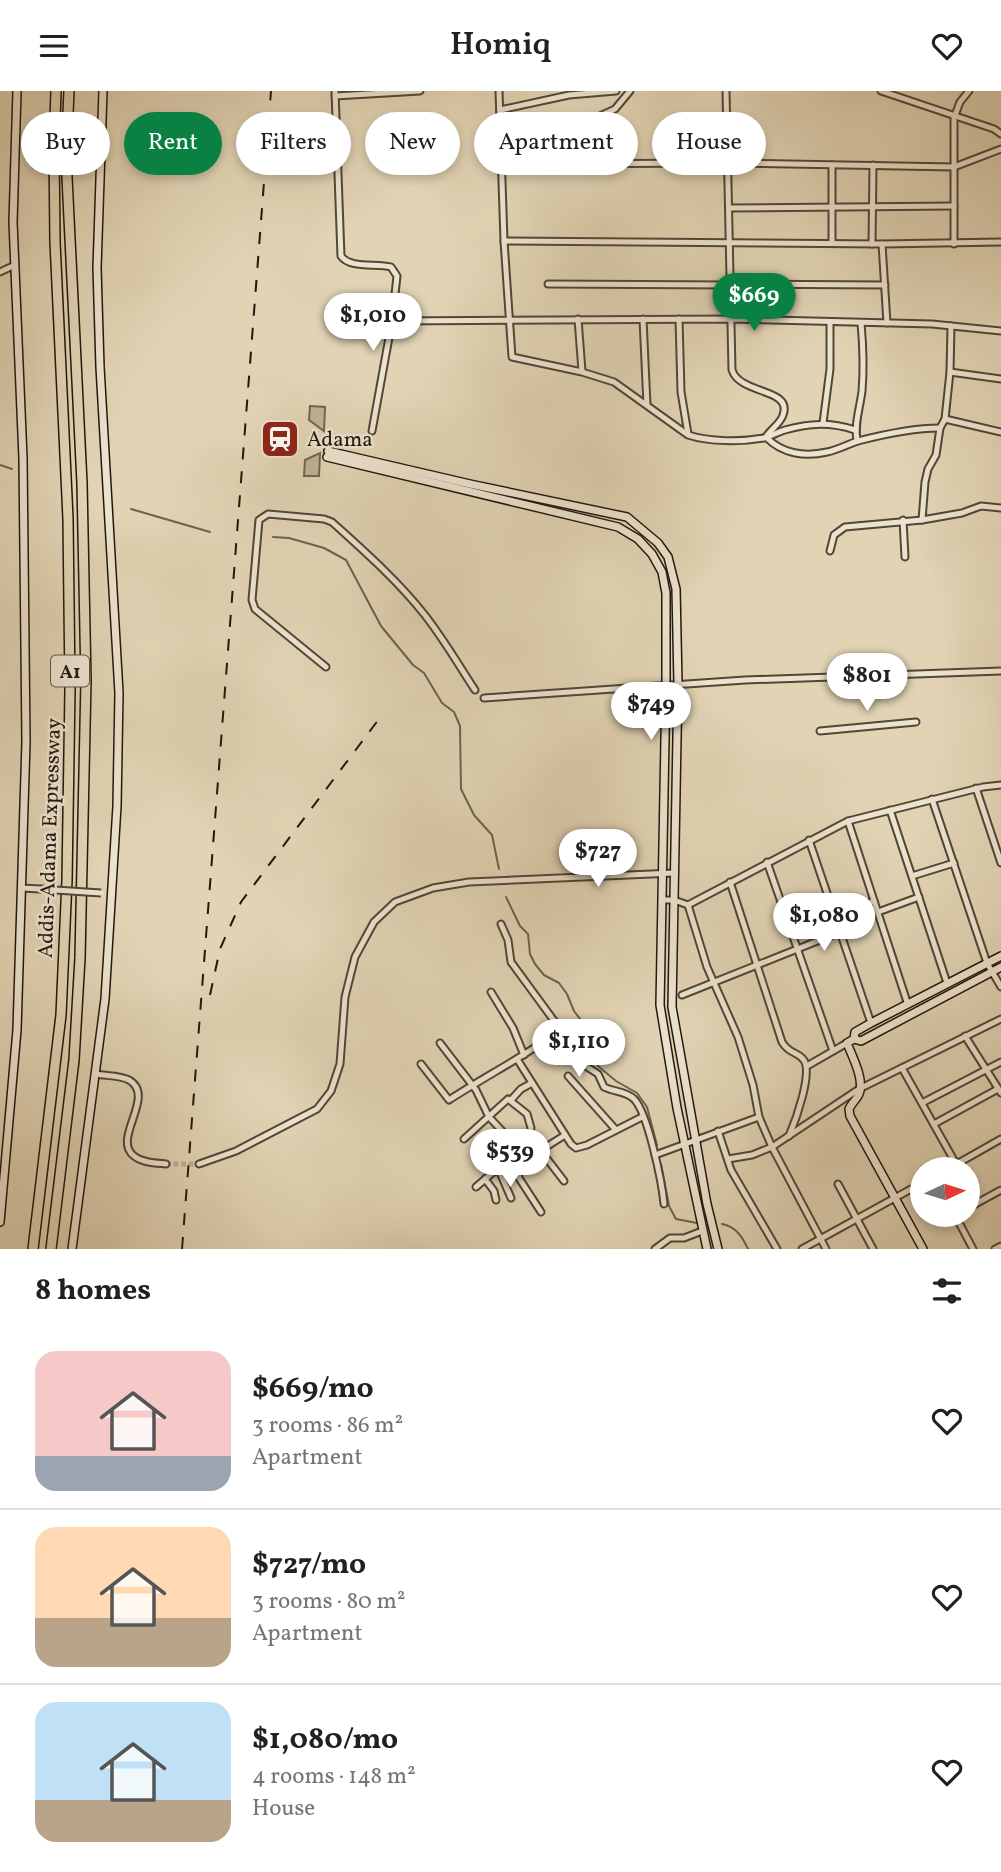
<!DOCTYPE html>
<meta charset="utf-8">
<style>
:root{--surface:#fff;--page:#f6f6f6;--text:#202124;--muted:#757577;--line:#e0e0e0;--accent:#0b8043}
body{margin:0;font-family:Vollkorn,serif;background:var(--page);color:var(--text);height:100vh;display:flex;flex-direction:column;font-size:26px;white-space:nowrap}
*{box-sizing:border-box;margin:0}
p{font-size:23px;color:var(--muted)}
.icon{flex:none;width:38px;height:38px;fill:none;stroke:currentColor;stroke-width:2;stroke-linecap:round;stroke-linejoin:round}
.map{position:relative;height:1158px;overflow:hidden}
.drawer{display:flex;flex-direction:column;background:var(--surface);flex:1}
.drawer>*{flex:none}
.guide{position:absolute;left:21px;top:21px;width:959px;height:63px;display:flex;gap:14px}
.needle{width:46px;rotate:86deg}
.fabs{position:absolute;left:910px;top:1066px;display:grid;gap:14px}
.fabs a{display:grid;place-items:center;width:70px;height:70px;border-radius:50%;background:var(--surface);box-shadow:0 4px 10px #0003;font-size:35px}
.price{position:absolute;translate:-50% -60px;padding:0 16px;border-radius:24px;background:#fff;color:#222;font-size:23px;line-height:46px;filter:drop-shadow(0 2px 4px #0008)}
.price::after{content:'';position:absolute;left:50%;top:42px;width:21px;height:16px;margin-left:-10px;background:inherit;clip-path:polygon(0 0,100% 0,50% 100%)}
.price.current{background:var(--accent);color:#fff}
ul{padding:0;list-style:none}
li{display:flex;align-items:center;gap:21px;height:175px;padding:0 35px}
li+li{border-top:2px solid var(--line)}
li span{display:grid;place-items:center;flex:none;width:196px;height:140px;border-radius:21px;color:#555}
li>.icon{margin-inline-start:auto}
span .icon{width:84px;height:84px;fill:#fffc;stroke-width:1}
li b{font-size:30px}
h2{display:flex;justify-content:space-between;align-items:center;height:84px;padding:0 35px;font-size:30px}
.chip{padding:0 24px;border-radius:32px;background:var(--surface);box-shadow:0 4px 10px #0003;font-size:24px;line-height:63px}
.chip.current{background:var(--accent);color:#fff}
header{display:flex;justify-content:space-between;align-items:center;height:91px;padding:0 35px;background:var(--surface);font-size:32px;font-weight:600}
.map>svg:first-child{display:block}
.green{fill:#c0b397;stroke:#706652;stroke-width:2}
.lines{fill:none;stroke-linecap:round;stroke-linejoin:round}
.stream{stroke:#6c624f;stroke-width:2}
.street-tunnel{stroke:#baae92;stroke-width:5;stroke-dasharray:5 2.5;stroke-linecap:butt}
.street-casing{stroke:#504736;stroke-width:9}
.secondary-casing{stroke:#20180c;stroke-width:10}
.highway-casing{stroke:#20180c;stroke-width:12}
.street{stroke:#ece2ce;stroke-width:5}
.secondary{stroke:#ece2ce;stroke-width:7}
.highway{stroke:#e1d3b4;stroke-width:9}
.rail{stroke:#20180c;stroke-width:2;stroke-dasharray:12 12;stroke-linecap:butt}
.street-bridge-casing{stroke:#504736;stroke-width:9;stroke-linecap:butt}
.street-bridge{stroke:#ece2ce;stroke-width:5}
.labels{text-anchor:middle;stroke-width:5;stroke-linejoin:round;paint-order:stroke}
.shield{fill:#ece2ce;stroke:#5d5546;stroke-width:2}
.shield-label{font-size:19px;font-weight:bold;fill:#20180c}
.poi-label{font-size:21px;fill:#20180c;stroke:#ece2ce;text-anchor:start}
.street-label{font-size:21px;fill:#20180c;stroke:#ece2ce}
</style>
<header><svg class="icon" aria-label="menu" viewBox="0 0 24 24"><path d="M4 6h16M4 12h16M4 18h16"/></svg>Homiq<svg class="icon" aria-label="heart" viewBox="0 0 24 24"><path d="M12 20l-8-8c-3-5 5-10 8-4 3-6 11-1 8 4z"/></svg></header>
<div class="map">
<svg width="1001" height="1158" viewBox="0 0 1001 1158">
<rect width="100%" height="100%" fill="#e1d3b4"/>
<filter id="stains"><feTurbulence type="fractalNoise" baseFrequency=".00286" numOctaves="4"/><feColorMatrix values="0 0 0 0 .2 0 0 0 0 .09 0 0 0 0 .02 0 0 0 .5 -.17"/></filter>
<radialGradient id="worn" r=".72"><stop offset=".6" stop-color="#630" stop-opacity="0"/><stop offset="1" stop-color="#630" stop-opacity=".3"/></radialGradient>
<g class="green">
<polygon points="310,315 325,316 324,340 309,329"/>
<polygon points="320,362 319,385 304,385 305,369"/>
</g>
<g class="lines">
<g class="stream">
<polyline points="0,374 12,378"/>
<polyline points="131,418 210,441"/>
<polyline points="273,446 289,447 324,457 346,469 381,535 413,574 424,582 442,612 454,621 460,635 461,698 474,724 492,744 499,778"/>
<polyline points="506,806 520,835 528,843 530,863 535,873 544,884 559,892 567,903 574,920 584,933 598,975 616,990 637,1002 647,1016 657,1054"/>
<polyline points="661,1073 669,1115 676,1128 697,1132"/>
<path d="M722,1133C736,1136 742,1145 748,1158"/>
</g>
<polyline class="street-tunnel" points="166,1073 199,1073"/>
<defs>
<g id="street">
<path d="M335,0L341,165C350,178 376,172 391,176L397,185L392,230L372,340"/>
<path d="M499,0L504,150L512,266L582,281L614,291L688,344C710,351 741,351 764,347C771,345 778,341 785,339C810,332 830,331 855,339"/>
<path d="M726,0L732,279C740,304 793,297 783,324C781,332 770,339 766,346C782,363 805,366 827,361C838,359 848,353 858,350C885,343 913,337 940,337"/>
<polyline points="881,0 994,38 1001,43"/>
<polyline points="335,5 420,0"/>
<polyline points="500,19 569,4 616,0"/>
<polyline points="591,29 615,18 630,0"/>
<polyline points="501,73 730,72 954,76 1001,58"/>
<polyline points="730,117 954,115"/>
<polyline points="504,150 882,153 1001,151"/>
<polyline points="832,152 832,74"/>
<polyline points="872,153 873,74"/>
<polyline points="882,153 887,232"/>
<polyline points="954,153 954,27 960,11 969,0"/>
<polyline points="0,181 15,174"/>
<polyline points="548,193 729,194"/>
<polyline points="729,193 885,194"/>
<polyline points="578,228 582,280"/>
<polyline points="643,228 647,314"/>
<polyline points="679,228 681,301 688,343"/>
<polyline points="392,230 729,228 932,233 1001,240"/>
<polyline points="950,281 1001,288"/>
<polyline points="945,328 1001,341"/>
<polyline points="823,332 830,278 830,231"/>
<path d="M857,350C854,333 860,317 862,300C864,277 863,254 861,232"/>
<polyline points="903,429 905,466"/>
<polyline points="922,429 925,391 928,378 936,364 940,337 945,328 950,281 951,235"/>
<polyline points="830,460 834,444 845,436 922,429 962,422 981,415 1001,417"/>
<path d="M326,576L255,518L252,509L259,429L268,423L324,428L332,431C364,460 397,489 424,523C443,547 458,573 475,599"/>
<polyline points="484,607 745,589 1001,580"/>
<polyline points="820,640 916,631"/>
<polyline points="976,697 1001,772"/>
<polyline points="932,708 987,872 1001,896"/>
<polyline points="890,719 947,892"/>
<polyline points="848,730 907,911"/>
<polyline points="809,749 871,932"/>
<polyline points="767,771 833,960"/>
<polyline points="912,785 954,772"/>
<path d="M730,791L782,951C789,963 796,960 803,968C814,980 795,1031 789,1045"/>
<polyline points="22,797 40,798"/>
<polyline points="663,809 674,809 688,814 848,730 983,696 1001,694"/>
<polyline points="688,814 707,876 738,946 753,994 759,1026 772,1056 826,1158"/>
<polyline points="878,821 919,806"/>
<polyline points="835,827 874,810"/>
<path d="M501,833L508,849L511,871L574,957L581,972L598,983L604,996C614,1001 626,1000 634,1008C648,1022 662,1092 664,1113"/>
<polyline points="491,901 513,937 524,964"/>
<polyline points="682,904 840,841"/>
<polyline points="965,945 1001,1002"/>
<polyline points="440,952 476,999 489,1026 504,1042"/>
<polyline points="517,968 571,1053 576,1057 587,1054 642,1026"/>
<path d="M421,973L449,1009C486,985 525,965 561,939"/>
<polyline points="807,975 847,952"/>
<polyline points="902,977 956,1073"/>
<path d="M96,983C105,985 120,984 129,989C157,1005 111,1048 134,1065C143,1072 156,1072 166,1073"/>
<polyline points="568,985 616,1039"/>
<polyline points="511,1009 521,998 532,992"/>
<polyline points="922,1012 1001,971"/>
<polyline points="934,1033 998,998"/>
<polyline points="718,1040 731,1079 777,1158"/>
<polyline points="464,1048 508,1008 527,1023 531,1037"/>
<polyline points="541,1060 564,1090"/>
<polyline points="514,1063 519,1087 541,1121"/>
<polyline points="655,1064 759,1026"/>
<polyline points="728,1068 752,1064 772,1056 859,998 1001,928"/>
<polyline points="199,1073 236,1060 317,1018 331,1000 340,973 345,906 355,866 374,831 395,811 433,797 469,791 674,782"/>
<polyline points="516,1075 565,1044"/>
<polyline points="498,1077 511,1107"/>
<polyline points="948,1078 1001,1048"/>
<polyline points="485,1088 494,1100 496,1109"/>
<polyline points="838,1093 873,1158"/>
<polyline points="476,1096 514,1063"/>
<polyline points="968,1117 1001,1099"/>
<polyline points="955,1124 973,1158"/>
<polyline points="655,1158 670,1147 684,1147 702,1140"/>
<polyline points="802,1158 922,1092"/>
<polyline points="995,1158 1001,1155"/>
</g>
<g id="secondary">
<polyline points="328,360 470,393 627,426 658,452 668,466 676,498 678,593 672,916 707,1113 718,1158"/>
<polyline points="327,366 618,436 638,448 652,463 662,481 666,502 666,594 660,914 677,1017 707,1158"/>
<polyline points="854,948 861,950 1001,876"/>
<polyline points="0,1131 17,939 26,651 23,367 13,131 17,0"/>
<polyline points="72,1158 105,908 117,715 119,602 100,276 97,177 103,0"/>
<path d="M923,1158L850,1025L849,1018C851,1013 857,1008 859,1003C865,989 852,965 847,952L854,948L855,941L871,932L1001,865"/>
</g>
<g id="highway">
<polyline points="33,1158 61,924 67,789 70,598 68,428 55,151 54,58 56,0"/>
<polyline points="51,1158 74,969 80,867 86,590 82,392 66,66 69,0"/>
</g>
</defs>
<use href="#street" class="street-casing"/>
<use href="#secondary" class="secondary-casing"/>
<use href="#highway" class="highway-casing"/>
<use href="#street" class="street"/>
<use href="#secondary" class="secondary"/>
<use href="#highway" class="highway"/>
<g class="rail">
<polyline points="210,904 220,858 241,811 382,624"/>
<polyline points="182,1158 271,0"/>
</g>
<defs>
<polyline id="street-bridge" points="40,798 101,802"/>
</defs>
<use href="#street-bridge" class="street-bridge-casing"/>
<use href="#street-bridge" class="street-bridge"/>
</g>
<defs>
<symbol id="station-square" viewBox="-11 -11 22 22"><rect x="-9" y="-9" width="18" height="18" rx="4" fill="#8f2418" stroke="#ece2ce"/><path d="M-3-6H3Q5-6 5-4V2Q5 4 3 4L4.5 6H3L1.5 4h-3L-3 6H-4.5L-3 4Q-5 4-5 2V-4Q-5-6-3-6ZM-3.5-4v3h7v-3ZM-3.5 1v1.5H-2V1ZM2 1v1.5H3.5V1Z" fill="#fff"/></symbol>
</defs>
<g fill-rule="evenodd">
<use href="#station-square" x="258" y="326" width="44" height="44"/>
</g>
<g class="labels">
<rect class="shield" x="51" y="564.5" width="38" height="31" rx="5"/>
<g class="shield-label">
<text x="70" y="587">A1</text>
</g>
<g class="poi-label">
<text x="307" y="355">Adama</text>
</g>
<g class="street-label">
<text transform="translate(49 747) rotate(-88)" y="7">Addis-Adama Expressway</text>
</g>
</g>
<rect width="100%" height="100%" filter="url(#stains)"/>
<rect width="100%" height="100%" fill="url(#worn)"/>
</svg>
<div class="fabs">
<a><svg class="needle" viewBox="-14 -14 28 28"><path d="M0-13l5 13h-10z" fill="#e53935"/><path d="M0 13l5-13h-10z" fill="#757577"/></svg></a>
</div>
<b class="price current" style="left:754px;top:242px">$669</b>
<b class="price" style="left:373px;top:262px">$1,010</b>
<b class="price" style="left:867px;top:622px">$801</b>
<b class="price" style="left:651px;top:651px">$749</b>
<b class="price" style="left:598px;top:798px">$727</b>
<b class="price" style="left:824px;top:862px">$1,080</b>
<b class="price" style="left:579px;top:988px">$1,110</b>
<b class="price" style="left:510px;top:1098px">$539</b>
<div class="guide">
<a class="chip">Buy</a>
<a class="chip current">Rent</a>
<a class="chip">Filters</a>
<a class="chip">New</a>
<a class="chip">Apartment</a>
<a class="chip">House</a>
</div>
</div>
<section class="drawer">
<h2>8 homes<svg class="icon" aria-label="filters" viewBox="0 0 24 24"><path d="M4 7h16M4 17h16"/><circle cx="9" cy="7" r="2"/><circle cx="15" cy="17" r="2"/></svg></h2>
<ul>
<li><span style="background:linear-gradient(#f6c9c9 75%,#9aa5b1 0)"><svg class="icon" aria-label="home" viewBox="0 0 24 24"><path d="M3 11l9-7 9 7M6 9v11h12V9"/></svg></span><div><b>$669/mo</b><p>3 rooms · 86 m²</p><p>Apartment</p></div><svg class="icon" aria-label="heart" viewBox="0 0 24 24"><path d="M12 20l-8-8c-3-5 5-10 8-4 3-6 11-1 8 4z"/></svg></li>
<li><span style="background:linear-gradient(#ffd9b3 65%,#b9a48a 0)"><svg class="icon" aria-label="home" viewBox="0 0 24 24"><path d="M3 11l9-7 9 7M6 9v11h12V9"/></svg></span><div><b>$727/mo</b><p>3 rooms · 80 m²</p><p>Apartment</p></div><svg class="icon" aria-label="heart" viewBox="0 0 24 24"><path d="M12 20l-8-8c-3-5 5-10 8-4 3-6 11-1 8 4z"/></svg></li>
<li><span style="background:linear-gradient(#bfe0f5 70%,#b9a48a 0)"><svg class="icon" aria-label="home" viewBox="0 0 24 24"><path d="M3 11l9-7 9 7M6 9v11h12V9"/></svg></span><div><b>$1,080/mo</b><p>4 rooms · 148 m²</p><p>House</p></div><svg class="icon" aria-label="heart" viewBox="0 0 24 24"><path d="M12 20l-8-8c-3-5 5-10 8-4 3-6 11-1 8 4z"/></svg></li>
</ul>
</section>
